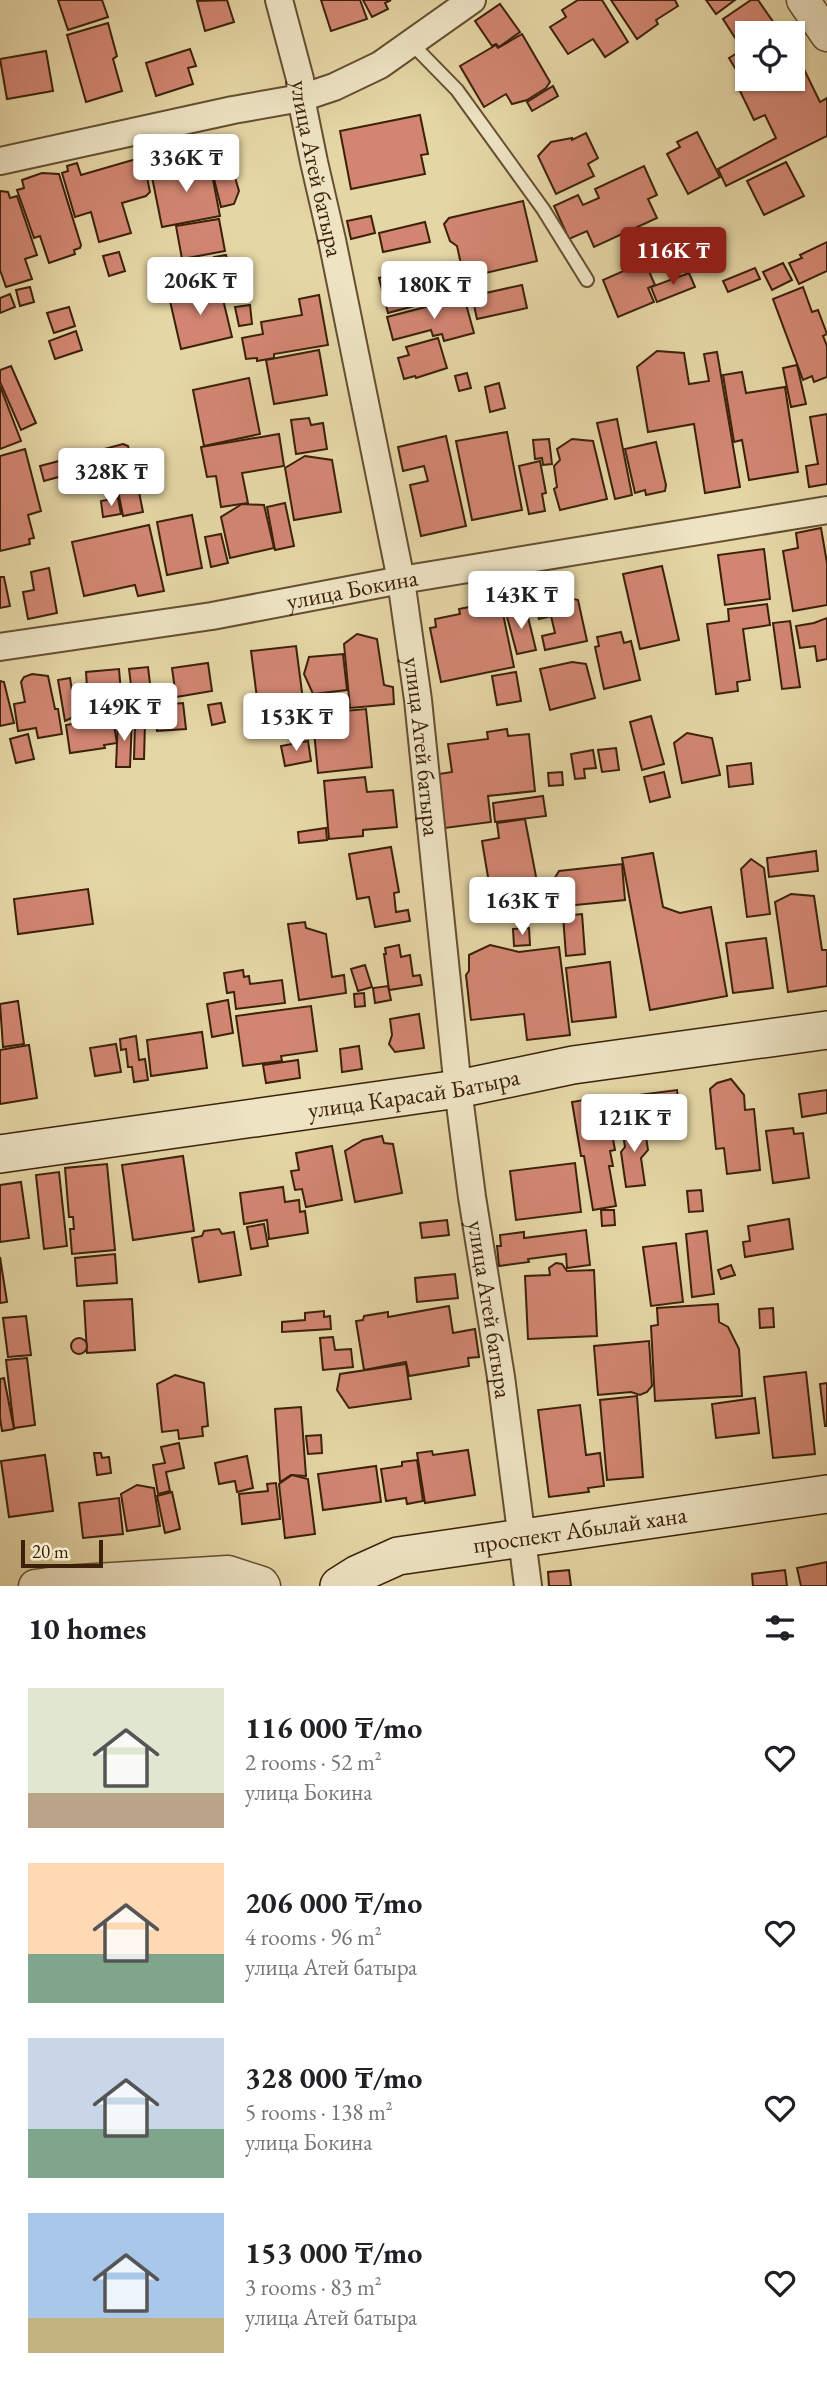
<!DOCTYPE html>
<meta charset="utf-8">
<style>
:root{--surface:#fff;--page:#f6f6f6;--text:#202124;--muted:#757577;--accent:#8f2418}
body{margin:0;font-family:"EB Garamond",serif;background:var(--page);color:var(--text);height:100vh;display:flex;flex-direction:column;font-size:26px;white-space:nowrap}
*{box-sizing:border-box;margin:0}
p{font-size:23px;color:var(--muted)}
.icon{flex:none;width:38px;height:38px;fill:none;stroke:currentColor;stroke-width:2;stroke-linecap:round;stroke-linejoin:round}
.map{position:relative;height:1586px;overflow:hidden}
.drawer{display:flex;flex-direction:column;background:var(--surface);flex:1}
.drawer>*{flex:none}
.controls{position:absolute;left:735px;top:21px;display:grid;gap:14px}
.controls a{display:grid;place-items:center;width:70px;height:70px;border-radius:0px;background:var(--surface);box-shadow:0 2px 5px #0004;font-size:35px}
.scale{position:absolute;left:21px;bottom:18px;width:82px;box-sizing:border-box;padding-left:7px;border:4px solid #3c210a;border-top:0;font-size:19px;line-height:24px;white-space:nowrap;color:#3c210a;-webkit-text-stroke:5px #eee4c4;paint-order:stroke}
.price{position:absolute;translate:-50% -60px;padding:0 16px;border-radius:7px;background:#fff;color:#222;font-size:23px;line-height:46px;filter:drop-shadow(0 2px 4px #0008)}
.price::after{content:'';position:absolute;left:50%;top:42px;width:21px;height:16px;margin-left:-10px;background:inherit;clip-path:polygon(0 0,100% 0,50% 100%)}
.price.on{background:var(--accent);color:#fff}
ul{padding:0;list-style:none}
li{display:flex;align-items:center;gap:21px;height:175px;padding:0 28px}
li span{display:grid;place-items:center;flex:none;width:196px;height:140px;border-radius:0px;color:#555}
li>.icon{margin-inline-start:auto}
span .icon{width:84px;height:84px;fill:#fffc;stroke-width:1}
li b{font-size:30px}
h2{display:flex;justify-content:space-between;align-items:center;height:84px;padding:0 28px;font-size:30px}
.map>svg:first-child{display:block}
.building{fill:#d28672;stroke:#3c210a;stroke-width:2}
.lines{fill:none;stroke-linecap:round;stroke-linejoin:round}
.service-casing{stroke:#664e31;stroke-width:16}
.minor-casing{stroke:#664e31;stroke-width:30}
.tertiary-casing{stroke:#664e31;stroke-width:35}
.secondary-casing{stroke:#3c210a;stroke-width:40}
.service{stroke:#eee4c4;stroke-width:12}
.minor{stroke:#eee4c4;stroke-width:26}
.tertiary{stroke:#eee4c4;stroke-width:32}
.secondary{stroke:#eee4c4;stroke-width:37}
.labels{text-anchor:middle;stroke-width:7;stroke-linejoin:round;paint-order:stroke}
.street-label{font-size:24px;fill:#3c210a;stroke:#eee4c4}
</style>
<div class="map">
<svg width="827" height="1586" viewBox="0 0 827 1586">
<rect width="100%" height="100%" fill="#e5d6a5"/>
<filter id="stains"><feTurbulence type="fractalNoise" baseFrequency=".00286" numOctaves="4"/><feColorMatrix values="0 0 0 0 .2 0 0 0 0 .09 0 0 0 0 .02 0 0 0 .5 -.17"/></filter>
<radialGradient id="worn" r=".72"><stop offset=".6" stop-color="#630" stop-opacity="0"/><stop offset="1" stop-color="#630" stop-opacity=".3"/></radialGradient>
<g class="building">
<polygon points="58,0 102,0 108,17 68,30"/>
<polygon points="227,0 234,22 205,31 197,1"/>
<polygon points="321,0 360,0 367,19 331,31"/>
<polygon points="363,0 391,0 385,3 388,9 372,17"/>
<polygon points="578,0 602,0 628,42 605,57 593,39 568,54 550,27 566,17 562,10"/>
<polygon points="611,0 675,0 678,6 656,20 658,24 637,39"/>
<polygon points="706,0 735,0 716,14"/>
<polygon points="751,0 758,0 776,26 769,30 771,33 747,33 747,43 741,47 723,19"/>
<polygon points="500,4 520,32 499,47 496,44 492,46 475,21"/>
<polygon points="108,23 117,56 113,59 122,91 86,102 67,35"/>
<polygon points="522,34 550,82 546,88 527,100 512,104 506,94 484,107 460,66 496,45 498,48"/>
<polygon points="747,47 747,68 738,73 729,58"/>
<polygon points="190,49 196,66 188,68 193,84 156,96 146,63"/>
<polygon points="46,51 53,91 7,99 0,59"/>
<polygon points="798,57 820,102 827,98 827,136 726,186 718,169 776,138 765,115 754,120 738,87 755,79 793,79 793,60"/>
<polygon points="553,86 558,96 532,111 527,102"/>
<polygon points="420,115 428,154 421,155 425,174 351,189 340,131"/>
<polygon points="697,132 720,177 688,194 667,154 680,147 677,142"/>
<polygon points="586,133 598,158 588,164 594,176 556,194 538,156 551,142 572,138 572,140"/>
<polygon points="136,159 144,162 150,192 146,196 122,203 131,233 99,242 91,212 75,217 62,173 68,171 67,166 77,163 81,175"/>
<polygon points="183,161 210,164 220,216 162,227 151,172 173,168"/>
<polygon points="786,162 804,196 764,215 747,181"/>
<polygon points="644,166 657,195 648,199 657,218 594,247 587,231 569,239 554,206 578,195 583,205 599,198 595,189"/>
<polygon points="228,171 234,174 239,191 234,204 221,207 213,175"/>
<polygon points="42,173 59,174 81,245 80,248 74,250 75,254 49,263 40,236 34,238 17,190 24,188 22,180"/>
<polygon points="0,191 8,192 10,198 17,196 37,255 25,259 32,279 6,287 0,270"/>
<polygon points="523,201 537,261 464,278 457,246 450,241 444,224 449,218"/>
<polygon points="371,216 375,233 351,239 347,221"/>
<polygon points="219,219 225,251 182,259 176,226"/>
<polygon points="425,222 430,242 383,252 379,233"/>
<polygon points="827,242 827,271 799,284 789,263 802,258 800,255"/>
<polygon points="119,252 125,271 109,276 103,256"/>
<polygon points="226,255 232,286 215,289 203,287 200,265 215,262 214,257"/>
<polygon points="783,263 792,280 772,290 763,272"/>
<polygon points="637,265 640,272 648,269 655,285 648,288 654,302 618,317 603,280"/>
<polygon points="416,268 420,282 462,271 467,292 388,313 379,278"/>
<polygon points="755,268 760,279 728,292 723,281"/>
<polygon points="689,273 695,287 657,302 651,287"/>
<polygon points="522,285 527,308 477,319 472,296"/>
<polygon points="30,287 34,302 20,306 16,290"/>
<polygon points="803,287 812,312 818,310 827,334 823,336 827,346 827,377 814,382 812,376 803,380 773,299"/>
<polygon points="192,288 221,291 232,337 181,349 170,301"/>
<polygon points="10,294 15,307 0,313 0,298"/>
<polygon points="319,295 328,345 274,354 274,358 257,361 257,358 246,359 242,338 263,334 261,322 302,315 299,299"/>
<polygon points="464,297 474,333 444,341 442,334 433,336 431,330 393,340 387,317"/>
<polygon points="250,305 252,324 239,326 235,307"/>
<polygon points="69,307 75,326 54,333 47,313"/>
<polygon points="76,331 82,350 55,359 49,341"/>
<polygon points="438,338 447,368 416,378 415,376 404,379 398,358 409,355 406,347"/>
<polygon points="319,350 327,395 274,404 266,360"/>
<polygon points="657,351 684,353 689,384 709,381 704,354 717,352 740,487 705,493 694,424 648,432 637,367"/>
<polygon points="797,365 806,404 791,407 783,368"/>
<polygon points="11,366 36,423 21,430 0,382 0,370"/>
<polygon points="742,372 746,393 785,387 798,472 749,480 742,440 734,442 723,375"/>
<polygon points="467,373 471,388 459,391 455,376"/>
<polygon points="249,378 260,434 204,446 193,390"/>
<polygon points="499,383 505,408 490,412 485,387"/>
<polygon points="0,386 21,441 0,449"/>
<polygon points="827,414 827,484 809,487 806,466 818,464 810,417"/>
<polygon points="309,418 311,425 323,423 327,449 296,454 291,420"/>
<polygon points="617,419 632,495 615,499 597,423"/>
<polygon points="507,432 522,510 472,520 456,441"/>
<polygon points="279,434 284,466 242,473 248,503 221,507 216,476 207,477 201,447"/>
<polygon points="446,436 466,526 421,536 410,485 428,481 424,466 403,471 398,447"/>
<polygon points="549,439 552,464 543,465 542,458 535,459 533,440"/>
<polygon points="572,439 593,441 607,499 560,510 554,489 557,487 554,466 560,460 557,449"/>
<polygon points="656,442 666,485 665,491 646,495 645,490 635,493 625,449"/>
<polygon points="123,444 128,446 131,457 44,481 40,466"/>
<polygon points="25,449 41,511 28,515 34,538 29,539 30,544 0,551 0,456"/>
<polygon points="305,456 332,460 341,512 294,520 285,468"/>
<polygon points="540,461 546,493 542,494 545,511 529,514 519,466"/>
<polygon points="123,469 127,485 115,488 111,472"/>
<polygon points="138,487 143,512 123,516 118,491"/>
<polygon points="118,498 121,514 103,517 101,501"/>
<polygon points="285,503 294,546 275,550 267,507"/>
<polygon points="242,504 264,505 274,548 230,558 221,517"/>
<polygon points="192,515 202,568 167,575 157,522"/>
<polygon points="149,525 164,591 138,596 135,585 84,596 72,542"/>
<polygon points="821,528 827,563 827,605 793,611 783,551 798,548 796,533"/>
<polygon points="221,534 228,563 211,567 205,537"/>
<polygon points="764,549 770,599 725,605 718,555"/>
<polygon points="662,566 679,640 640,649 623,574"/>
<polygon points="49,568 57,613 28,619 23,592 34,590 31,572"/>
<polygon points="0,577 4,577 10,606 0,608"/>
<polygon points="514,587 517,604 501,607 498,590"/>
<polygon points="562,596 578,600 587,641 545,650 542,636 555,633 551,616 539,619 536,608 549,605"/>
<polygon points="484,604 485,613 502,609 514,667 441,682 430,628 436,627 435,619 460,614 459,609"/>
<polygon points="767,604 770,625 743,629 750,680 737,682 738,691 716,694 707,624 729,621 728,609"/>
<polygon points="526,609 536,650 517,654 506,613"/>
<polygon points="827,618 827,659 817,661 815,646 800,648 796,626 814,623"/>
<polygon points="790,621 800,687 782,689 773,623"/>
<polygon points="621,632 624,643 631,641 640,680 604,689 595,647 599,646 597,637"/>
<polygon points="357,634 377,639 384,685 393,687 394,704 350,708 344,644"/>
<polygon points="296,646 303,700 258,706 251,651"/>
<polygon points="343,654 347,690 313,694 304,674 309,657"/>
<polygon points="572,662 586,664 595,698 550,710 540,669"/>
<polygon points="208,663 212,691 176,697 172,668"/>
<polygon points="148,667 153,708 149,709 149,716 135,717 129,669"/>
<polygon points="119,669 123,715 89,718 86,672"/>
<polygon points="516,672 521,701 497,705 492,676"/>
<polygon points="32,674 48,676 55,709 58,709 62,734 38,738 36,728 18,731 14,704 25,702 21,682 24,677"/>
<polygon points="70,678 76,716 65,721 58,680"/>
<polygon points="0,681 4,682 14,723 0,726"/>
<polygon points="322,699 323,713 366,709 372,767 318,773 311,700"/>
<polygon points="183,703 186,729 157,731 155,712 164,711 163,705"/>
<polygon points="221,703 225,722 212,725 208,705"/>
<polygon points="651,716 664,764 642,770 630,722"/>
<polygon points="85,718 86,723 113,719 117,743 104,745 105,748 70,753 66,725 78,723 78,719"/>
<polygon points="118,718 132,719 130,767 116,767"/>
<polygon points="135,723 145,723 144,759 134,759"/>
<polygon points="507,729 508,736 529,734 535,791 488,796 491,822 445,828 439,774 452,772 448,744 488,739 487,732"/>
<polygon points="687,733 712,738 720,775 682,783 674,743"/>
<polygon points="28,734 34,759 16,763 10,739"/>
<polygon points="308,741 311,761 285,766 281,746"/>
<polygon points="616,748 619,770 602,772 598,750"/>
<polygon points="593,750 596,768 584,769 585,778 575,779 571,754"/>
<polygon points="751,763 753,784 729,787 727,766"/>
<polygon points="562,772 563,785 549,786 548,773"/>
<polygon points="664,772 670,797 650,802 644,777"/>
<polygon points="365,777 367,792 393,790 397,827 363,830 363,836 329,839 324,781"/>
<polygon points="543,796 546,816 495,822 493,803"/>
<polygon points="525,819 537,882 490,889 482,841 499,838 497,823"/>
<polygon points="326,828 327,840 299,843 298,832"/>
<polygon points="391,847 399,892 394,893 396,912 408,910 410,921 375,927 369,897 357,899 349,854"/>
<polygon points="816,851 818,871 769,877 767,858"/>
<polygon points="653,853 663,907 680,913 711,907 727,996 650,1010 622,858"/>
<polygon points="751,859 764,868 770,914 747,917 741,869"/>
<polygon points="622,864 625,900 556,907 553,881 559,871"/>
<polygon points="88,889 93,924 18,934 14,899"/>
<polygon points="791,894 814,896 822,950 827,950 827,986 788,992 775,902"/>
<polygon points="582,914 585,954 566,956 563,916"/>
<polygon points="305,922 306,928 326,934 332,977 344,975 346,993 299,1000 288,924"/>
<polygon points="529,928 530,945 514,946 513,929"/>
<polygon points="766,938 773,988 733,993 726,943"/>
<polygon points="399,945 401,957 410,955 413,976 420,975 422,985 389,990 384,954 386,954 385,948"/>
<polygon points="490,945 519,952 559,947 570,1035 527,1040 524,1014 471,1020 466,975 469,971 469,955"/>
<polygon points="610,962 616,1017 572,1022 566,968"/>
<polygon points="365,965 372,987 358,991 351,969"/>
<polygon points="243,970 244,977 249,976 250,984 282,980 285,1003 236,1009 234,992 227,993 224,973"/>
<polygon points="388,986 391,1000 375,1003 373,988"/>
<polygon points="364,993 365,1006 355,1007 354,994"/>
<polygon points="228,1000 233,1033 212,1037 207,1004"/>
<polygon points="18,1001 24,1044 3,1047 0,1004"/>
<polygon points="311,1006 317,1051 281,1056 282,1061 243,1066 236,1016"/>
<polygon points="419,1014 424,1048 395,1052 389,1044 392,1035 390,1019"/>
<polygon points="202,1032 207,1068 151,1076 147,1040"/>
<polygon points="136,1036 139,1060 145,1059 148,1080 134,1082 132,1067 128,1067 126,1049 121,1050 120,1039"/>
<polygon points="116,1044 121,1072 95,1076 90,1048"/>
<polygon points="29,1045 37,1098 0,1104 0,1050"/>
<polygon points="359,1046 362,1069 342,1072 340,1049"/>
<polygon points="298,1060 300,1078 266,1083 263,1065"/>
<polygon points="731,1079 744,1095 745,1110 754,1109 760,1170 727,1174 724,1148 716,1149 710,1089 717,1083"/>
<polygon points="677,1090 681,1122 672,1123 674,1135 665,1137 663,1125 645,1128 644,1122 624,1125 622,1112 632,1111 630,1096"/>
<polygon points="827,1090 827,1113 802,1117 799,1094"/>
<polygon points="609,1096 616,1139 613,1139 615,1150 610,1151 613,1166 609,1166 616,1206 593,1210 584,1156 581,1156 572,1102"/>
<polygon points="644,1123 648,1150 641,1158 645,1185 626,1187 621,1152 625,1147 622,1126"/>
<polygon points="793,1128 794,1134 803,1133 809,1178 773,1183 766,1131"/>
<polygon points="382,1136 384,1143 393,1144 402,1193 355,1202 345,1151 363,1140"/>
<polygon points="332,1146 342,1200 306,1207 302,1189 295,1190 291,1171 299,1170 296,1153"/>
<polygon points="183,1156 194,1231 133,1240 122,1165"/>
<polygon points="575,1163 581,1212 516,1220 510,1171"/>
<polygon points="107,1164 115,1250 72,1254 70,1229 74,1229 73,1217 69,1217 65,1168"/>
<polygon points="59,1172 67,1246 44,1249 36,1175"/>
<polygon points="21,1182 29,1238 0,1242 0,1185"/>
<polygon points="283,1187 285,1202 299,1200 300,1212 305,1211 308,1233 269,1239 267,1220 244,1224 240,1193"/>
<polygon points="701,1190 703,1211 689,1212 687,1191"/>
<polygon points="601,1210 614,1210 615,1225 602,1226"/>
<polygon points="789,1219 793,1249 745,1257 743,1242 750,1241 748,1226"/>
<polygon points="447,1220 449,1235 422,1238 420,1223"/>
<polygon points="264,1224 268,1246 251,1249 247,1227"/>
<polygon points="219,1229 222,1234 234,1232 241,1275 199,1282 192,1238 202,1236 204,1231"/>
<polygon points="586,1230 590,1265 567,1268 566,1254 528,1259 529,1262 499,1266 497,1246 501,1246 500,1235 524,1232 524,1238"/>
<polygon points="707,1231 714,1294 692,1297 686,1234"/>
<polygon points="676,1243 683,1302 651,1306 643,1247"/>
<polygon points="115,1254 117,1283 77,1286 75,1258"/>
<polygon points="0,1257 7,1302 0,1303"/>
<polygon points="556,1263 562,1264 567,1271 594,1270 597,1336 528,1339 525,1276 550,1275 549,1268"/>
<polygon points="731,1265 735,1275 721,1279 718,1270"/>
<polygon points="455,1274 458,1298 417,1302 415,1278"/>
<polygon points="132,1299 135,1350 87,1353 84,1301"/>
<polygon points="718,1304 719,1322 728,1327 739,1349 742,1396 655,1401 651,1326 658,1325 657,1308"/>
<polygon points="449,1306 453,1333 475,1329 479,1357 468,1358 469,1366 409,1376 406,1362 364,1370 356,1321 363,1320 364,1316 388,1312 388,1317"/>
<polygon points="773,1308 774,1327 760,1328 759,1309"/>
<polygon points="324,1311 324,1317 330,1316 331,1329 282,1332 282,1322 305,1320 305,1313"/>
<polygon points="26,1316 31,1355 8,1357 3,1318"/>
<polygon points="333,1337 335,1350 351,1349 353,1367 323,1370 320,1338"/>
<circle cx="79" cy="1346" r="8"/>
<polygon points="649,1341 652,1386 647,1392 640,1395 631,1392 598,1395 594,1346"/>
<polygon points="27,1358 35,1425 14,1428 6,1360"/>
<polygon points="406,1364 411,1399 349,1408 337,1390 340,1374"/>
<polygon points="806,1372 815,1454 773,1458 764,1377"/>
<polygon points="175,1375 204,1383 208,1426 202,1427 203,1436 179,1439 178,1430 162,1432 157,1384"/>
<polygon points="4,1378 14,1429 2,1431 0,1418 0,1379"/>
<polygon points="827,1383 827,1426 825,1426 820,1384"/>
<polygon points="637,1396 643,1477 607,1480 600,1400"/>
<polygon points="755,1398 759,1433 716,1438 712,1404"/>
<polygon points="580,1405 586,1455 600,1453 604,1486 588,1488 589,1492 549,1497 538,1410"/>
<polygon points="301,1407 306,1476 291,1475 280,1482 275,1409"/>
<polygon points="321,1435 322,1453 308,1454 306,1436"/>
<polygon points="179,1443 184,1468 166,1472 170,1491 158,1494 153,1465 165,1463 161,1447"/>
<polygon points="468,1450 475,1495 425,1503 417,1453 432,1451 433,1455"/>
<polygon points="94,1453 101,1453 102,1458 109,1457 111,1473 97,1475"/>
<polygon points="45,1455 53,1511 9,1517 1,1461"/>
<polygon points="247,1456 253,1488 237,1492 235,1481 219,1484 215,1463"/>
<polygon points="417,1460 423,1501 407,1504 406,1498 386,1501 381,1469 402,1466 402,1462"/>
<polygon points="376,1466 381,1502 323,1510 318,1474"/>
<polygon points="292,1475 308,1479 315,1534 285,1538 279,1484"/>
<polygon points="276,1483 280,1519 242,1524 239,1494 268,1491 267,1484"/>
<polygon points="137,1485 154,1488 160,1526 127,1531 121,1494"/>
<polygon points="172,1492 180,1529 165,1533 157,1496"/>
<polygon points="119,1498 123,1534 83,1538 79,1503"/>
<polygon points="827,1562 827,1586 801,1586 797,1568"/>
<polygon points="569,1570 571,1586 549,1586 548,1572"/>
<polygon points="785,1570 787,1586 753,1586 752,1574"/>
</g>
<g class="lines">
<defs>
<polyline id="service" points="411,43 457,90 543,209 587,280"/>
<g id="minor">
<path id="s1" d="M279,0L300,79L301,98L314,162L332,240L401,580L418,700L458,1089L472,1197L501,1377L528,1586"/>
<polyline points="0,161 233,110 301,98 334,87 380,65 472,0"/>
<path id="s2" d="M0,647L212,616L401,580L827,510"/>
</g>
<g id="tertiary">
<polyline points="803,0 827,35"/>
<polyline points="35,1586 63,1582 228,1572 262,1583 264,1586"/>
</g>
<g id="secondary">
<path id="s3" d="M0,1154L458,1089L573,1065L827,1030"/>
<path id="s4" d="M339,1586L358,1574L398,1556L827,1494"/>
</g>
</defs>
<use href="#service" class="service-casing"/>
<use href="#minor" class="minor-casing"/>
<use href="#tertiary" class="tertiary-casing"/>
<use href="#secondary" class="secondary-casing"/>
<use href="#service" class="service"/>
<use href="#minor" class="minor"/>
<use href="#tertiary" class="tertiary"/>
<use href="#secondary" class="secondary"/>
</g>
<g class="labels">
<g class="street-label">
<text dy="8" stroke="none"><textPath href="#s1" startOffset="173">улица Атей батыра</textPath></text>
<text dy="8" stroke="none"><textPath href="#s2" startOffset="357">улица Бокина</textPath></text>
<text dy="8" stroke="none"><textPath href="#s1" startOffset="761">улица Атей батыра</textPath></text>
<text dy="8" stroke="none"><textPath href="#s3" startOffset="418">улица Карасай Батыра</textPath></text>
<text dy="8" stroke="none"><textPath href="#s1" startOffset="1328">улица Атей батыра</textPath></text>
<text dy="8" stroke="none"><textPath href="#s4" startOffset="250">проспект Абылай хана</textPath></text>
</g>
</g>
<rect width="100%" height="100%" filter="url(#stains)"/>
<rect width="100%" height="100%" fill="url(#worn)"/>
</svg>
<div class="controls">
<a><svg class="icon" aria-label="locate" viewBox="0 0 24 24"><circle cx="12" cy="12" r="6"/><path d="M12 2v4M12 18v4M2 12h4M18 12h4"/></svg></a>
</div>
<div class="scale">20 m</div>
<b class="price" style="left:186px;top:194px">336K ₸</b>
<b class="price on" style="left:673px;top:287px">116K ₸</b>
<b class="price" style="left:200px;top:317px">206K ₸</b>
<b class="price" style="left:434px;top:321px">180K ₸</b>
<b class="price" style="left:111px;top:508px">328K ₸</b>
<b class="price" style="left:521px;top:631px">143K ₸</b>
<b class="price" style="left:124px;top:743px">149K ₸</b>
<b class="price" style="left:296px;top:753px">153K ₸</b>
<b class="price" style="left:522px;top:937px">163K ₸</b>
<b class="price" style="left:634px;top:1154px">121K ₸</b>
</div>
<section class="drawer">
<h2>10 homes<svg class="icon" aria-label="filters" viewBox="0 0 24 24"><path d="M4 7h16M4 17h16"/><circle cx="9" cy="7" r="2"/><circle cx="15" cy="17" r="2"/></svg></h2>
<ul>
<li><span style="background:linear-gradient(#dfe7d0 75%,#b9a48a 0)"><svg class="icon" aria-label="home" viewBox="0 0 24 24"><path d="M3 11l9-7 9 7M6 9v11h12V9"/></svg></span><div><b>116 000 ₸/mo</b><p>2 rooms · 52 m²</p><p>улица Бокина</p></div><svg class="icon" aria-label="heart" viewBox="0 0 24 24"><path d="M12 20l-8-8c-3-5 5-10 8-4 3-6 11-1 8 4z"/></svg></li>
<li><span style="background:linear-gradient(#ffd9b3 65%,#7fa58c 0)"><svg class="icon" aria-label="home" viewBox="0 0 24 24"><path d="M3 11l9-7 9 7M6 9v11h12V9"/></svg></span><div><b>206 000 ₸/mo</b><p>4 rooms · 96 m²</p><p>улица Атей батыра</p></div><svg class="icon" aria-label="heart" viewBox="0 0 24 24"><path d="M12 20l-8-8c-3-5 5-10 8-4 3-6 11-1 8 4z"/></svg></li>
<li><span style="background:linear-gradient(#c9d6e8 65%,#7fa58c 0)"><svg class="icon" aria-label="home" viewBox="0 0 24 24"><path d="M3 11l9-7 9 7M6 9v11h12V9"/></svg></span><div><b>328 000 ₸/mo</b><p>5 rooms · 138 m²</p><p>улица Бокина</p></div><svg class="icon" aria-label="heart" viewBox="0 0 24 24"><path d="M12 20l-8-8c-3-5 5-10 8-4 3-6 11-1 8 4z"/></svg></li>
<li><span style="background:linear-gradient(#a9c7e8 75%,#c2b280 0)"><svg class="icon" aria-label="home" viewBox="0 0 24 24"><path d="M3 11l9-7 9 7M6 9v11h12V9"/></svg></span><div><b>153 000 ₸/mo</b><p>3 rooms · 83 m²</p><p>улица Атей батыра</p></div><svg class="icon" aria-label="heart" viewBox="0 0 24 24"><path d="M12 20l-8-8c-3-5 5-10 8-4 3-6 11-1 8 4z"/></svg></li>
</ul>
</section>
